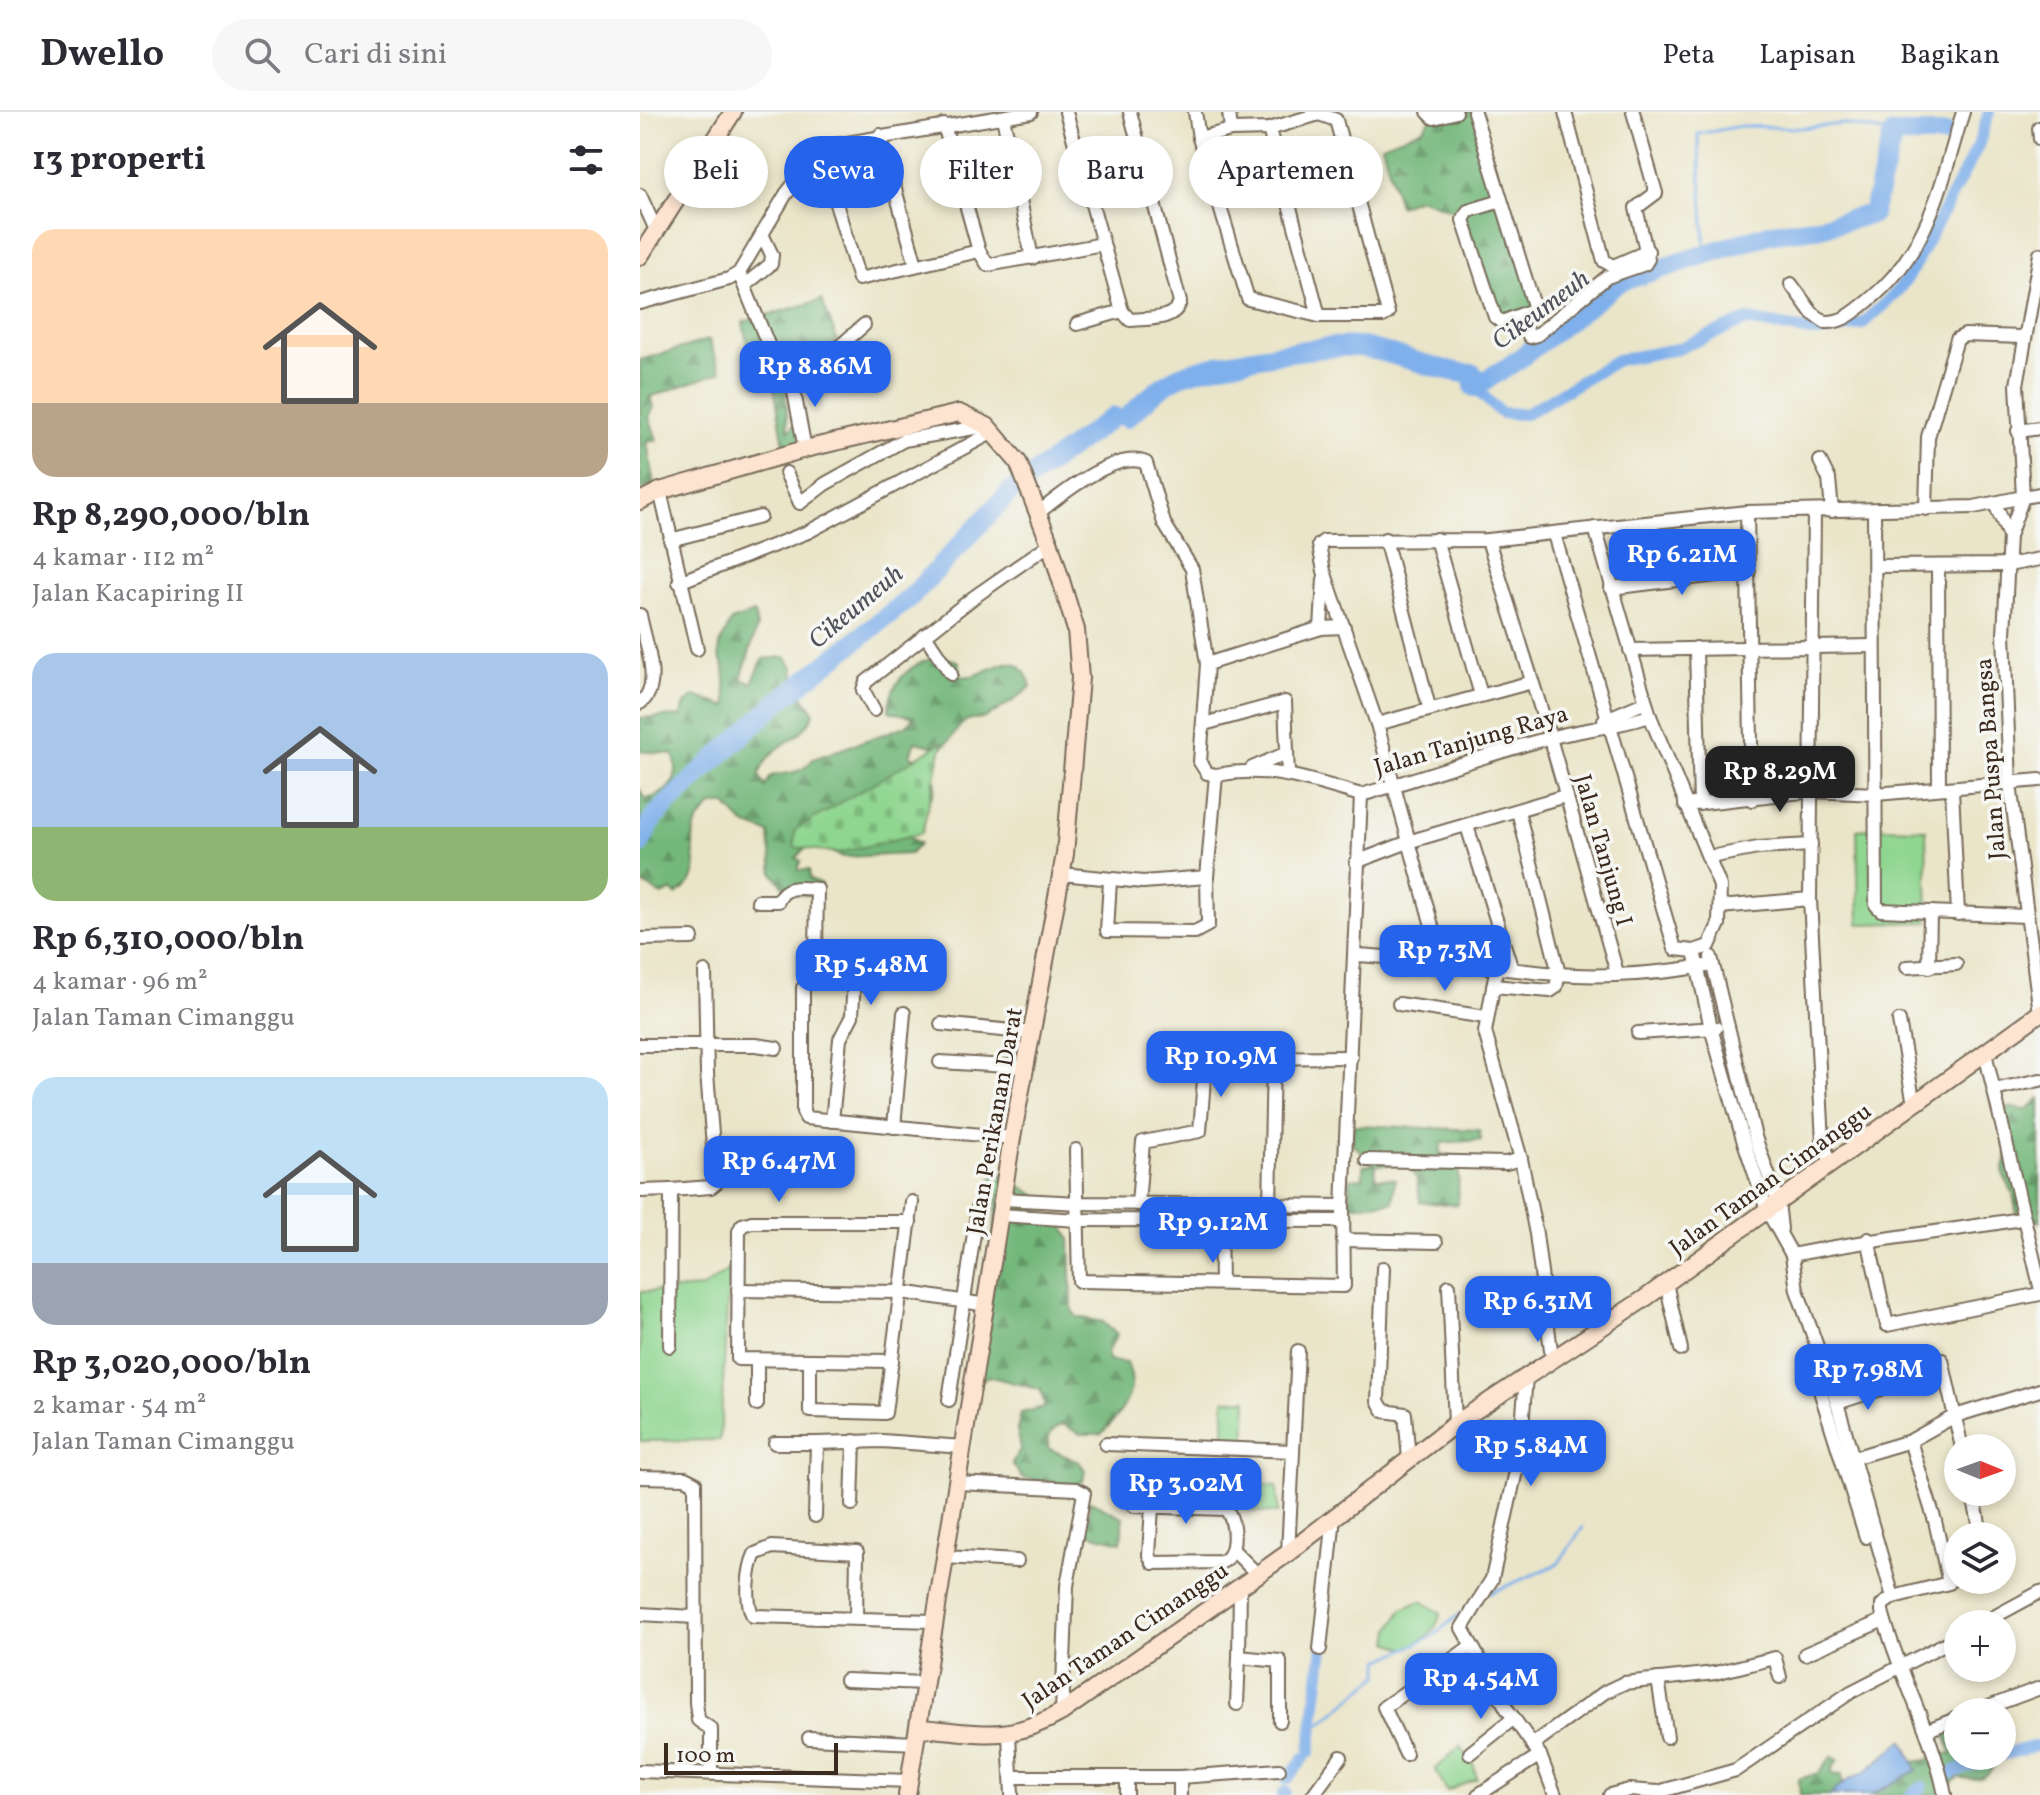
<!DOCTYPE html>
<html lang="id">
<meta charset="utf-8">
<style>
:root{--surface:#fff;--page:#f7f7f7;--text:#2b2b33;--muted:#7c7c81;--line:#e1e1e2;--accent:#2563eb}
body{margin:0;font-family:Vollkorn,serif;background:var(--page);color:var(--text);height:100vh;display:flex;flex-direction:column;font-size:30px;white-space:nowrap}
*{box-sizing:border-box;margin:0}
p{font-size:26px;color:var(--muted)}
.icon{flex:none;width:44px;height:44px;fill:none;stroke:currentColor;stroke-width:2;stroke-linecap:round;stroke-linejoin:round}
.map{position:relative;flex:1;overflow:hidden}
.details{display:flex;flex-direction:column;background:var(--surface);width:640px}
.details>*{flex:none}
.hud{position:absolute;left:24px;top:24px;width:760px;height:72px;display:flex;gap:16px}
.needle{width:52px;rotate:91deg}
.controls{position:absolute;left:1304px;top:1322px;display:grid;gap:16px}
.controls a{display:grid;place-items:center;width:72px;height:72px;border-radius:50%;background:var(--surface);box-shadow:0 4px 12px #0003;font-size:40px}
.scale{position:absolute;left:24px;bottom:20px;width:174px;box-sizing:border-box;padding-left:8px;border:4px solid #3b2a1e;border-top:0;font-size:22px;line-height:28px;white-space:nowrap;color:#3b2a1e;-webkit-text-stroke:6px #f6f6f2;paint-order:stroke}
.price{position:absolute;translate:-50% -68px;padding:0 18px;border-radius:16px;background:var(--accent);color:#fff;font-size:26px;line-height:52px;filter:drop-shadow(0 2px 4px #0008)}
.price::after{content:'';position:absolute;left:50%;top:48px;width:24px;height:18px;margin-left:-12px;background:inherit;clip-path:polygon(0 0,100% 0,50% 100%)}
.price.active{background:#222;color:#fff}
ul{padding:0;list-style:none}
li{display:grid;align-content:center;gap:16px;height:424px;padding:0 32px}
li span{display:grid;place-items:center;height:248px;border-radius:24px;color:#555}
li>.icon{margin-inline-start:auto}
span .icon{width:144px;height:144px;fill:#fffc;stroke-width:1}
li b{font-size:34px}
h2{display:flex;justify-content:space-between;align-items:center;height:96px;padding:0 32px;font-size:34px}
.chip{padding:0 28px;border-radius:36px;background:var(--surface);box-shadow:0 4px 12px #0003;font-size:28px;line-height:72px}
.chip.active{background:var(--accent);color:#fff}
header{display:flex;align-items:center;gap:48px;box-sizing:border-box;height:112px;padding:0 40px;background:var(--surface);border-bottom:2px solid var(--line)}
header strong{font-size:38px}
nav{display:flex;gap:44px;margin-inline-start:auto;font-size:28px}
.search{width:560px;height:72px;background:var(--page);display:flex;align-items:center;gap:20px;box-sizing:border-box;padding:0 28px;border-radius:44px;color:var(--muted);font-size:30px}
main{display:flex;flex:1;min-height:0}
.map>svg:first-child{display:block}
.green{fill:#8fd690;stroke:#658057;stroke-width:2}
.forest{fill:url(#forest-firs);stroke:#57704c;stroke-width:2}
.cemetery{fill:url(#cemetery-stones);stroke:#658057;stroke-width:2}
.water{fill:#80b0eb;stroke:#5e6d84;stroke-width:2}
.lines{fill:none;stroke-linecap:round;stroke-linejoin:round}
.stream{stroke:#80b0eb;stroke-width:3}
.canal{stroke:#80b0eb;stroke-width:12}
.river{stroke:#80b0eb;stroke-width:20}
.street-casing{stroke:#786b5a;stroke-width:16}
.secondary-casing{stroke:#786b5a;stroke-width:20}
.street{stroke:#fff;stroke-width:12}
.secondary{stroke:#fde4d1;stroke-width:16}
.labels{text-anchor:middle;stroke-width:7;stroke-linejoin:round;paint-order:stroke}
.street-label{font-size:24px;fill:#3b2a1e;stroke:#f6f6f2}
.water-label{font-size:26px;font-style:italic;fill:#50525c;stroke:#f6f6f2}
</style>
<header>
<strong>Dwello</strong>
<div class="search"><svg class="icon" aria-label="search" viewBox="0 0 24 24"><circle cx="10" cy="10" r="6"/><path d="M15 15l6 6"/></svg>Cari di sini</div>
<nav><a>Peta</a><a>Lapisan</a><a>Bagikan</a></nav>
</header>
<main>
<section class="details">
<h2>13 properti<svg class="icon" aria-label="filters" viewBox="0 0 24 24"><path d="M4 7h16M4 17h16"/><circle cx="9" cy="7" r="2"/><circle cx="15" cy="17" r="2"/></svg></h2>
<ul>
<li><span style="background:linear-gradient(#ffd9b3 70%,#b9a48a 0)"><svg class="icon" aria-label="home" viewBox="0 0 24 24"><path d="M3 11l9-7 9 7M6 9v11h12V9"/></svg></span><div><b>Rp 8,290,000/bln</b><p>4 kamar · 112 m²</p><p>Jalan Kacapiring II</p></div></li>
<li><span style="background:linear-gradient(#a9c7e8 70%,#8fb573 0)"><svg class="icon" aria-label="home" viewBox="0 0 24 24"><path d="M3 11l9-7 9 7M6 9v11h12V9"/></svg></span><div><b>Rp 6,310,000/bln</b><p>4 kamar · 96 m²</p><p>Jalan Taman Cimanggu</p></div></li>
<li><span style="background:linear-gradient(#bfe0f5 75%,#9aa5b1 0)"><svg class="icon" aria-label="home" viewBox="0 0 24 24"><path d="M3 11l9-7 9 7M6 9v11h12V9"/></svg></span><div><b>Rp 3,020,000/bln</b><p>2 kamar · 54 m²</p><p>Jalan Taman Cimanggu</p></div></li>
</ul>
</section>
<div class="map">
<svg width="1400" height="1683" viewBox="0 0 1400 1683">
<defs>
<pattern id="forest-firs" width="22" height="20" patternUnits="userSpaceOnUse" patternTransform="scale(2)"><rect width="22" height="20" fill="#73b77a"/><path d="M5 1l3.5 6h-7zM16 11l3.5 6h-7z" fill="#609563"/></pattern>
<pattern id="cemetery-stones" width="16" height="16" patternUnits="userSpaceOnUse" patternTransform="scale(2)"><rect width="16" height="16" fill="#8fd690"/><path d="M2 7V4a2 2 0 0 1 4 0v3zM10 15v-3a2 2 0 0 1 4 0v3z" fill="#7cb87c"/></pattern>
</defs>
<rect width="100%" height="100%" fill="#f6f6f2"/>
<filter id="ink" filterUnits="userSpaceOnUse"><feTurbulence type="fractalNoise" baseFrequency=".0125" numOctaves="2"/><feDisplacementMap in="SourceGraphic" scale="16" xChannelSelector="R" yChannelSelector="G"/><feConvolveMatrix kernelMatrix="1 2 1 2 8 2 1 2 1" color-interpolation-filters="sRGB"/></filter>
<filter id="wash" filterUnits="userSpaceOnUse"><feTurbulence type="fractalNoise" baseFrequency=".006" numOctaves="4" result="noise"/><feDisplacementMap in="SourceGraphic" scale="32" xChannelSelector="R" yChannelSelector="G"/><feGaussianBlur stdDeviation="1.8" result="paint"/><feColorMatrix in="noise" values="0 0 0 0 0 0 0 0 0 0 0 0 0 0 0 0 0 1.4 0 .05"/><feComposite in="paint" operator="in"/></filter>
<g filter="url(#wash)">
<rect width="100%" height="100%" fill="#eae5c8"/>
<g class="green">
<polygon points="1238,716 1286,717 1288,810 1219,812 1217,718"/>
<polygon points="89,1157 80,1328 0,1329 0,1180 63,1176"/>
<polygon points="607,1287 605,1333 584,1333 584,1288"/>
<polygon points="605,1372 637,1374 638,1401 609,1399"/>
<path d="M781,1489L801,1501C796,1520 783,1529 766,1537L749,1530L751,1517L762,1497Z"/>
<polygon points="820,1634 833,1651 837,1667 807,1679 795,1658"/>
</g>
<g class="forest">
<polygon points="816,0 834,0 895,197 862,210 824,102 779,86 759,94 742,33 783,17 792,5"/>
<polygon points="182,188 197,228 172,252 128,259 110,248 119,244 115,231 107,231 103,210"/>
<polygon points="69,228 81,260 10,285 14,295 9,305 17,328 7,330 14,373 0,378 0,248"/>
<polygon points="145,269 148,319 157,311 163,335 145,338 134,275"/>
<path d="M114,501L117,515L101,567L112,571L123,547L146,545L154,557C151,579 165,583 174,601C161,633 133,626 119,663L125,675L131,664C149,660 161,663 173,647L266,614L274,605L249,599C248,565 287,535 319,550V564C349,570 374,525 391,574C385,581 353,603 344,606C337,608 333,605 326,609C315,616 313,628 301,636L275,630L270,643C321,672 285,692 258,720L280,731L270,742L203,745L179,735L164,737L156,746L161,749L158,758H169L170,767L181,772L175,784L149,781L133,761L129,721L104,712L86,693H73C67,699 59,705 56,713C45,743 71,760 36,783L32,778L22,783L0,770V678L6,687C30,682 42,665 33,642L0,639V606L41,604L45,592L55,584L87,595L84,556L79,544L80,532L91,509Z"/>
<polygon points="1400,986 1400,1110 1377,1104 1373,1081 1363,1062 1370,1026 1364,1001 1366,995 1387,998"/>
<polygon points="713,1013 839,1018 841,1028 802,1031 800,1041 819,1047 818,1093 780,1090 777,1068 763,1041 759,1053 735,1053 736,1066 755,1067 753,1090 709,1094 710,1067 723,1066 723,1054 734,1052 712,1031"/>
<path d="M360,1061L416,1096L397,1097V1106L421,1110L430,1127L432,1198L437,1205L463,1210L477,1223L467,1240L468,1249L486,1251C502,1276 479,1305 461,1322H440L423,1312C411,1317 408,1323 408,1336L439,1350L445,1358L443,1369L434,1373L382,1366L372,1351L381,1336L377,1318L381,1301L405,1295L401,1278L348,1264L338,1271L358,1079L349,1074L350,1068Z"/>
<polygon points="450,1389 483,1405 481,1430 446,1421"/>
<path d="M1314,1616L1318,1617V1644H1358C1351,1667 1338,1670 1318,1665L1300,1683H1216L1273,1650L1288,1648L1297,1641L1312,1642L1305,1622Z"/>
<polygon points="1192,1645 1198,1648 1191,1659 1195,1663 1202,1662 1202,1674 1190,1683 1160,1683 1159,1667 1179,1661"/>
</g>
<polygon class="cemetery" points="303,630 282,721 198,741 154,735 155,718"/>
<polygon class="water" points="1263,1628 1277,1658 1231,1683 1190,1683 1209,1667 1224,1661"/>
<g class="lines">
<g class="stream">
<polyline points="1066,143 1058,22 1101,14 1161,16 1204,12 1253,22"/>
<polyline points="850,1481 918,1452 943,1415"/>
<polyline points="673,1618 740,1562 740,1549 791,1525 829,1495"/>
</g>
<g class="canal">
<polyline points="834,275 861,301 885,302 977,248 1037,237 1107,208 1177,220 1222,212 1254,183 1269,164 1338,34 1349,0"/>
<polyline points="670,1639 684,1527"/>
<polyline points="1362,1643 1400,1633"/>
<polyline points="1310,1661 1356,1644"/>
<polyline points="647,1667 664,1646"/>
<polyline points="643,1683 645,1680"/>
<polyline points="1271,1683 1282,1675"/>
</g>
<g class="river">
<path d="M486,306C501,293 516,277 534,267C561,252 689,231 720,235C759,241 793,259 833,262L834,275L871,253L979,170L1132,121L1176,116L1232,102L1253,22H1307"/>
<polyline points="0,732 14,705 62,659 138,590 271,485 370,380 473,305"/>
</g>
</g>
</g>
<g filter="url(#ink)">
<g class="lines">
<defs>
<g id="street">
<path d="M426,0L482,199L490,208C508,206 534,209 540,190L490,0"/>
<polyline points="555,0 559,26 608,187 679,204 743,204 748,201 696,8 679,2 629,17 591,18 589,0"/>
<polyline points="788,0 794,6 816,0"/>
<polyline points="834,0 895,197 862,210 855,205 823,108 828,99 861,89"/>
<polyline points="925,0 964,149 973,154 1008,139"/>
<polyline points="363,5 392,146"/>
<polyline points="304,13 339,139 348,153 463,132"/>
<polyline points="1399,16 1400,27"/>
<polyline points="629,17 679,204"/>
<polyline points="240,23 276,153"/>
<polyline points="559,26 591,18"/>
<polyline points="180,39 219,167 339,139"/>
<polyline points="0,83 16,118"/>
<polyline points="99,161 134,247"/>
<path d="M1151,172L1172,201L1185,210C1203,211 1214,200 1228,189C1289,140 1301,72 1323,0"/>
<polyline points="105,173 131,152 132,143 122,122"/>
<polyline points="0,191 89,167 99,161 146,82 183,35 391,0"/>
<polyline points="878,206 890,225 897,223 967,165 1005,152 1008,147 996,96 1016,81 993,0"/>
<polyline points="437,212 482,199"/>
<polyline points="1378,319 1400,316"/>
<polyline points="165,337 150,259 191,242 224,213"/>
<polyline points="1180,349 1189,367 1192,399"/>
<polyline points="146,361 160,391 185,372 264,328 346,314"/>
<polyline points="20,379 57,537"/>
<polyline points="1355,392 1369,424 1364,522 1370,672 1400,901"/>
<polyline points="1286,397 1288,325 1317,227 1325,223 1382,225"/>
<polyline points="1234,398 1236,793 1241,798 1386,804"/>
<polyline points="1174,399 1170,787 1183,1030 1191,1052"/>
<polyline points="1107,400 1112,688"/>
<path d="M398,401C421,383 476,337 506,351L524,411L552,457L567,552L560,650L567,661L576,663"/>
<polyline points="914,422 1035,837 1054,839 1069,834 1079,812 1080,774 1010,604 955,416"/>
<polyline points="1369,424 1383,385 1400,382"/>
<polyline points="745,427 789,595"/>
<polyline points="796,427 841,583"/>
<polyline points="30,428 120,405"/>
<polyline points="848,428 910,626 977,861"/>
<polyline points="1235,454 1368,453 1400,447"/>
<polyline points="1298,455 1299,676"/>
<polyline points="39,470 168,420 353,320"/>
<polyline points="971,476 1109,459"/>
<path d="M0,503C4,528 24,574 0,591"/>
<polyline points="681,516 684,467"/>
<polyline points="285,523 311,562"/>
<polyline points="1056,536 1060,692"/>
<polyline points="990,538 1232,534"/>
<polyline points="567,552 681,516 704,515"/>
<polyline points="234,598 223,578 226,570 334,485 410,432"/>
<polyline points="964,608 1006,590"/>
<polyline points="564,612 645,590 648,663"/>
<polyline points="737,612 892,570"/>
<polyline points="612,656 647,641"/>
<path d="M576,663C631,653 668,668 721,683"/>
<polyline points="1312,677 1318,802"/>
<path d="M721,683C784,665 845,643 909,626C943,617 976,615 1010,604"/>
<polyline points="1045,693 1171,679 1236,682 1400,668"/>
<polyline points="827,714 871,855"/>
<polyline points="1070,745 1118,736 1171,733"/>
<polyline points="716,750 771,729 925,684"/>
<polyline points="422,762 503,770 567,765 576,663"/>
<polyline points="470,769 467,819 555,820 568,813 567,765"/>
<path d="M118,789H138C145,772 161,776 177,777L176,840H206L215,844L212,904L200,927L192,1009"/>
<polyline points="1080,795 1170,787"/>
<polyline points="0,827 52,826"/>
<polyline points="1054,839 1071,916 1103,1027 1127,1098 1152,1143 1157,1178 1197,1291 1253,1485"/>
<path d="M714,843C782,846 849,856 917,862C967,866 1022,861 1072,853"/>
<polyline points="1071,845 1115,1025 1138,1090 1141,1117"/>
<polyline points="801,847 737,612 684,459 679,433 684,429 848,428 1107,400 1334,395 1383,385 1377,273 1400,142"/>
<polyline points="857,853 845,920 881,1047 896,1122 912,1246"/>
<polyline points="1267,855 1316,852"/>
<polyline points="1289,855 1290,800"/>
<polyline points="853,874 910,879 916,875 919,862 878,699"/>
<polyline points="163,876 163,1000 166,1006 372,1026"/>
<polyline points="759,892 846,905"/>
<polyline points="1259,909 1274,992"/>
<polyline points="301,912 393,921"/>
<polyline points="998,921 1076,916"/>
<polyline points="0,933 116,933 136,936"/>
<polyline points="1345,941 1400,1174"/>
<polyline points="300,950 384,955"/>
<polyline points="1354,978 1400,968"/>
<polyline points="254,1015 264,901"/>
<polyline points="436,1038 439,1169 704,1174 703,1094 721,683"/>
<polyline points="727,1048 866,1051 881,1047"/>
<polyline points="31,1078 71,1075 76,1071 67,961 65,860"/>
<polyline points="0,1079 31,1078 30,1234"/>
<polyline points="362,1087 439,1091 703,1094"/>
<polyline points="498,1092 503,1030 560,1019 565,954 569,946 711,945"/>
<polyline points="630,1094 633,945"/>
<polyline points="360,1103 438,1108 703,1109"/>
<polyline points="580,1110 581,1171"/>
<polyline points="1228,1127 1247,1213 1400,1182"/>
<polyline points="703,1128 796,1130"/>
<path d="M1152,1143C1228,1127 1305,1120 1381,1107"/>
<polyline points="743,1156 738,1289 744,1299 765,1302 769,1347"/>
<polyline points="1026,1171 1041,1237"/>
<polyline points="809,1174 815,1312"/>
<polyline points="98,1178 262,1180 347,1193"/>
<polyline points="117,1248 117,1292"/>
<polyline points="170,1248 170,1299 245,1301 272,1090"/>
<polyline points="1302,1248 1322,1336"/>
<polyline points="252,1249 98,1247 99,1119 102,1113 112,1110 270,1110"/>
<polyline points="1187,1262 1180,1270 1181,1282 1226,1425"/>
<polyline points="886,1264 880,1341 852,1467 822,1516 867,1597 900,1643 915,1683"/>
<polyline points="309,1288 338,1095"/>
<polyline points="1197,1291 1247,1275"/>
<path d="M1270,1329L1295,1409L1309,1471L1253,1485L1242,1493V1499C1258,1562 1292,1618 1305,1683"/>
<polyline points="135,1331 177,1331"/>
<polyline points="466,1332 653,1339"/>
<polyline points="1213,1346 1270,1329 1315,1304 1400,1278"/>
<polyline points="0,1365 45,1366 55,1371 56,1590 58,1608 71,1617 71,1660"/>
<polyline points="318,1371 436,1377 444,1381 427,1474 422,1600"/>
<polyline points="1332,1380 1342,1424"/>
<polyline points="212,1392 214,1329"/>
<path d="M494,1394L586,1397C596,1410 598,1443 582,1450L513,1451L509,1443L512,1395"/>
<polyline points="175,1404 177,1331 242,1329 323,1335"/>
<polyline points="593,1438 617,1462"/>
<polyline points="648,1441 658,1239"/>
<polyline points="304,1445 377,1449"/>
<polyline points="600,1475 599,1545 640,1549 640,1609"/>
<polyline points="0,1502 55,1505"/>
<path d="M216,1506L217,1440L132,1435L115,1442C108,1457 105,1490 113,1504L293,1509"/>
<polyline points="1341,1512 1400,1480"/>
<polyline points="680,1537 694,1405"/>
<polyline points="1165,1542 1244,1508"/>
<polyline points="1018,1567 1027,1625"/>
<polyline points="206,1568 286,1571"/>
<polyline points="597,1592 599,1545"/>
<polyline points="1335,1600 1400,1576"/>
<polyline points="1288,1618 1318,1606"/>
<polyline points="369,1623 372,1683"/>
<polyline points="169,1626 276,1631"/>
<polyline points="892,1633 965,1580 984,1571 1075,1561 1135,1546 1140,1565"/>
<polyline points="830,1641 874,1606"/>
<polyline points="766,1642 744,1595 830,1535"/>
<polyline points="0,1659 269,1669"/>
<polyline points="372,1665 540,1665 540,1683"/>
<polyline points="540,1665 639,1658"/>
<polyline points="487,1683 487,1667"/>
<polyline points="673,1683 701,1645"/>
<polyline points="838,1683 900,1643"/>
<polyline points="970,1683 989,1678 1018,1680 1096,1658 1211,1580 1318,1525"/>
</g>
<g id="secondary">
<polyline points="0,144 93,0"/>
<polyline points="0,389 20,379 165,337 319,301 347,314 378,350 410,432 436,518 440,566 425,742 372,1026 267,1683"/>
<path d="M279,1616C339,1620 366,1632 422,1600L648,1441L815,1312L1004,1187L1400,901"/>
</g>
</defs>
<use href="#street" class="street-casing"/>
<use href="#secondary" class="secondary-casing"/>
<use href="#street" class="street"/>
<use href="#secondary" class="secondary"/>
</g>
</g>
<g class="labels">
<g class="street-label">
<text transform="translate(831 628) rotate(-16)" y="8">Jalan Tanjung Raya</text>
<text transform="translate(1350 647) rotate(-94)" y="8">Jalan Puspa Bangsa</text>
<text transform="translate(964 738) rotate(74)" y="8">Jalan Tanjung I</text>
<text transform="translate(354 1009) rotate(-80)" y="8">Jalan Perikanan Darat</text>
<text transform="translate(1130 1067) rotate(-36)" y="8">Jalan Taman Cimanggu</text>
<text transform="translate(485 1523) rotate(-34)" y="8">Jalan Taman Cimanggu</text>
</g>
<g class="water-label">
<text transform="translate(900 197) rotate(-37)" y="9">Cikeumeuh</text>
<text transform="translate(215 494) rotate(-40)" y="9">Cikeumeuh</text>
</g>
</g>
</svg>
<div class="controls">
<a><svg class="needle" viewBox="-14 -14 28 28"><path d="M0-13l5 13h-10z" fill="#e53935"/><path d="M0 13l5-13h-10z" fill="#7c7c81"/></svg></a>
<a><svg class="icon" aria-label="layers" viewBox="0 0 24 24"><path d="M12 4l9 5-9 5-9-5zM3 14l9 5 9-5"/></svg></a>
<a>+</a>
<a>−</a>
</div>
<div class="scale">100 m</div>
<b class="price" style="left:175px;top:297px">Rp 8.86M</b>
<b class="price" style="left:1042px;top:485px">Rp 6.21M</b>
<b class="price active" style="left:1140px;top:702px">Rp 8.29M</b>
<b class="price" style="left:805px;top:881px">Rp 7.3M</b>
<b class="price" style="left:231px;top:895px">Rp 5.48M</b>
<b class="price" style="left:581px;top:987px">Rp 10.9M</b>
<b class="price" style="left:139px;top:1092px">Rp 6.47M</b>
<b class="price" style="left:573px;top:1153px">Rp 9.12M</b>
<b class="price" style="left:898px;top:1232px">Rp 6.31M</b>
<b class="price" style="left:1228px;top:1300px">Rp 7.98M</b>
<b class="price" style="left:891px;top:1376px">Rp 5.84M</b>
<b class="price" style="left:546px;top:1414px">Rp 3.02M</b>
<b class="price" style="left:841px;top:1609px">Rp 4.54M</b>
<div class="hud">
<a class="chip">Beli</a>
<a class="chip active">Sewa</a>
<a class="chip">Filter</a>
<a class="chip">Baru</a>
<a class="chip">Apartemen</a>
</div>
</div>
</main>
